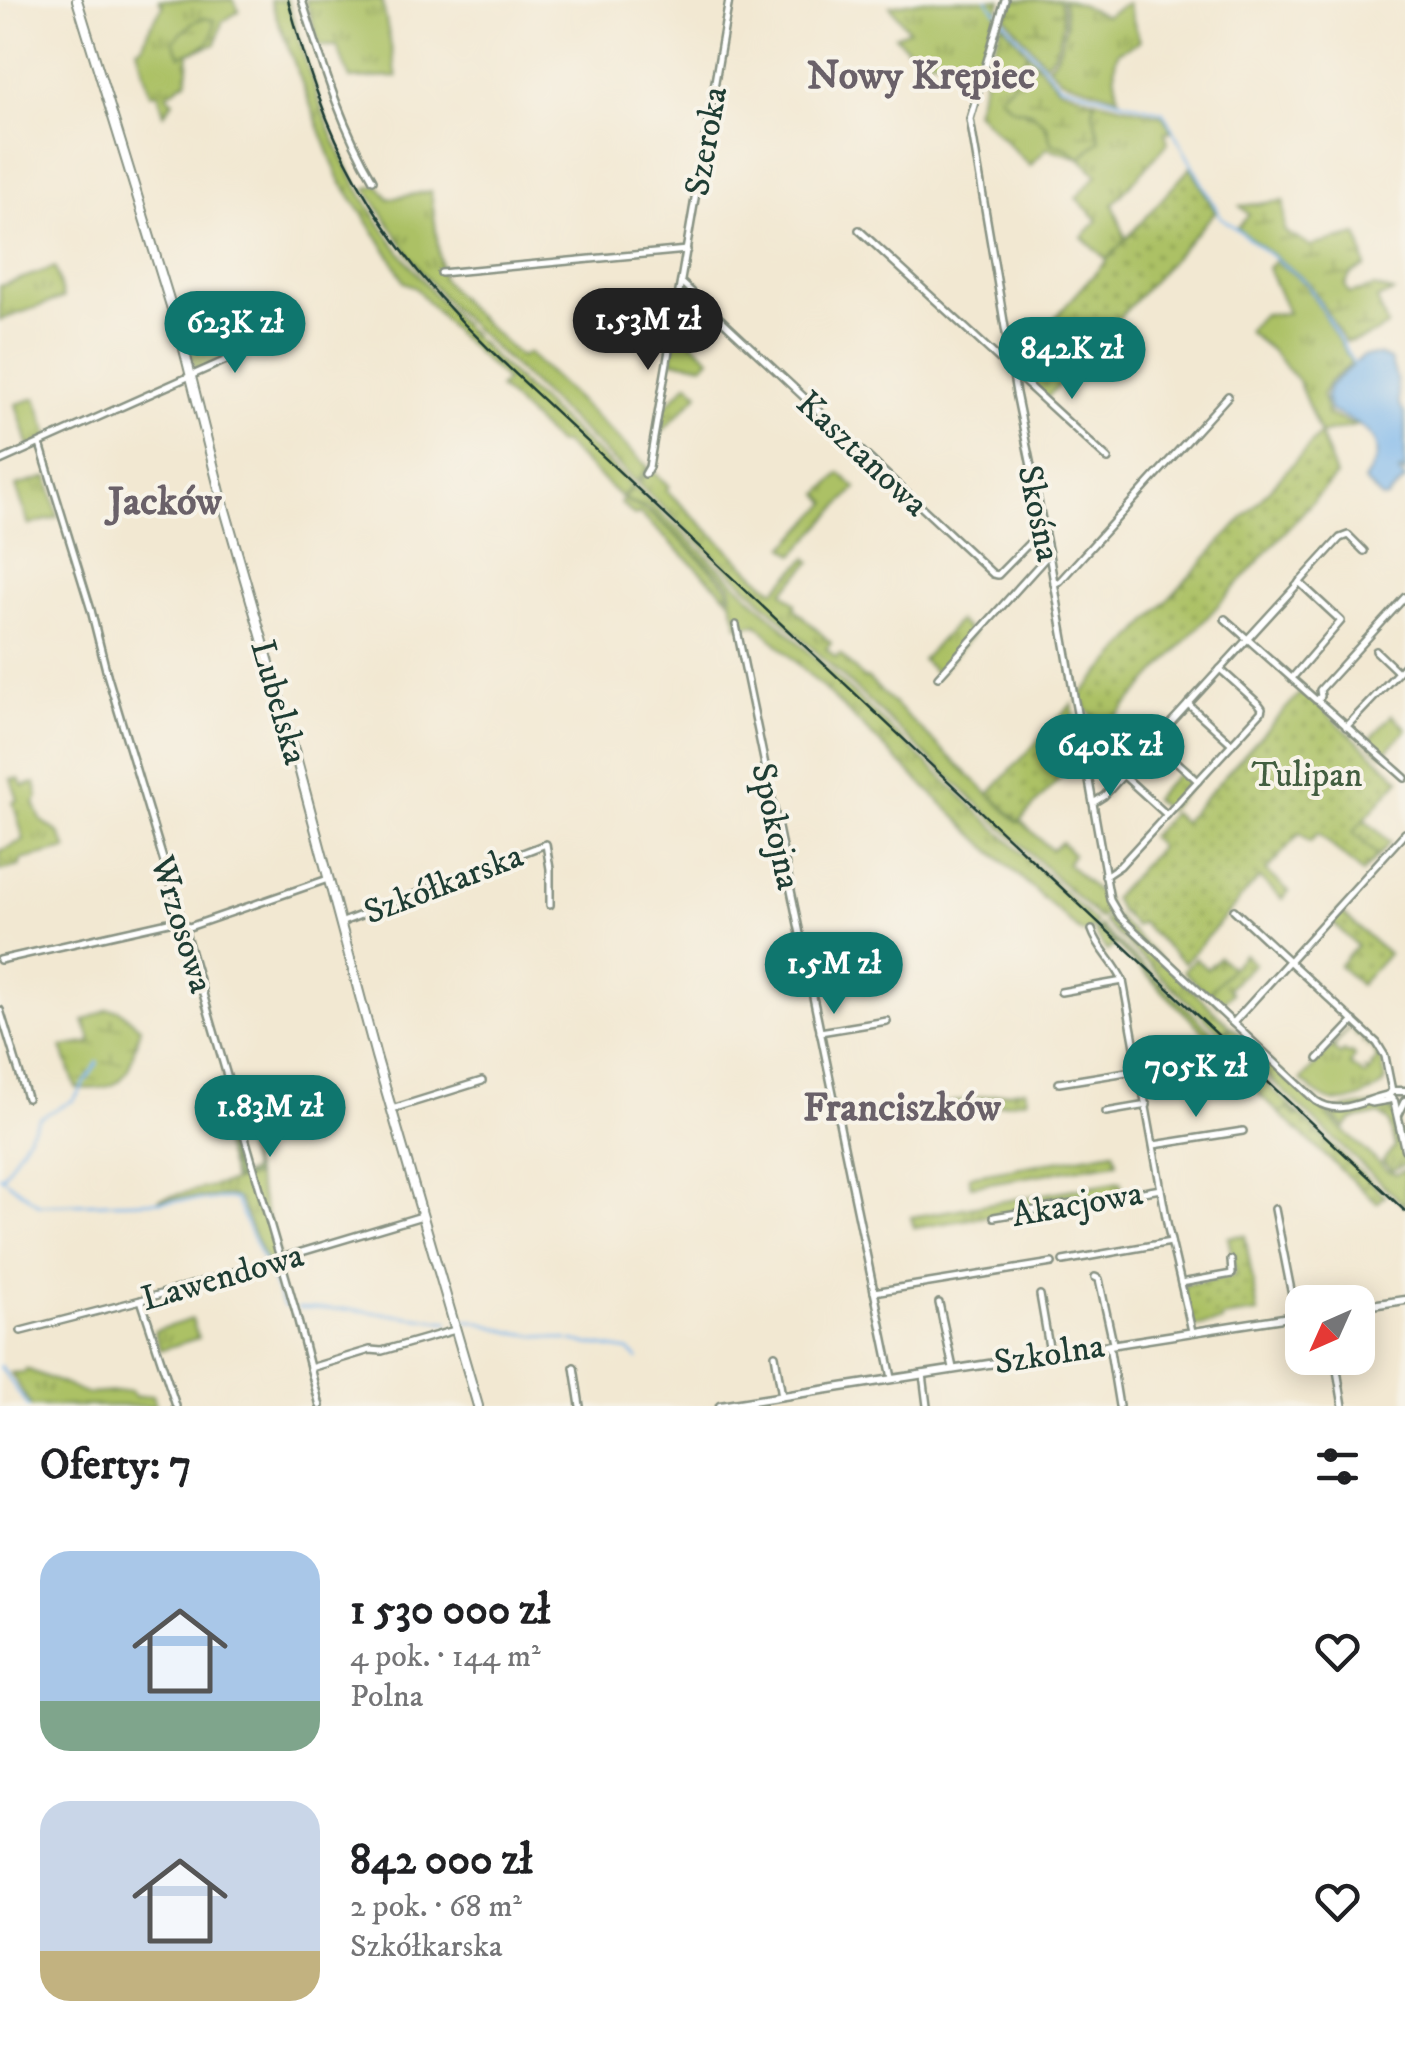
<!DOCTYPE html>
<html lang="pl">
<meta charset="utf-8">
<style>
:root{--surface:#fff;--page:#f2f2f2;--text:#202124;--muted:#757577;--accent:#0f766e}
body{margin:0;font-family:"IM FELL DW Pica",serif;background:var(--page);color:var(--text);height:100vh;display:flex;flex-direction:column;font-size:38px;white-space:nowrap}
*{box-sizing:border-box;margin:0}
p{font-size:32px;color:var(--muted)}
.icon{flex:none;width:55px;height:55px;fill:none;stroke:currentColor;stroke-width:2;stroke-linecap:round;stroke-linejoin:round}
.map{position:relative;height:1406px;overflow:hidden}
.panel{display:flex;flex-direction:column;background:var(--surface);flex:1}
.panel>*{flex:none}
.needle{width:65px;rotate:225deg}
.fabs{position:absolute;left:1285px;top:1285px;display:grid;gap:20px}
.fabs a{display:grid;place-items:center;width:90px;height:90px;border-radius:20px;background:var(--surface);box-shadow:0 5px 25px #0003;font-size:50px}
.price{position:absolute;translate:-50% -85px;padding:0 22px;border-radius:35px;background:var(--accent);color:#fff;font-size:32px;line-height:65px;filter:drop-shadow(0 2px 5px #0008)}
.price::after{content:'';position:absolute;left:50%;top:60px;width:30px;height:22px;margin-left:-15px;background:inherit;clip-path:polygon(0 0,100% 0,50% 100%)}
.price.selected{background:#222;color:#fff}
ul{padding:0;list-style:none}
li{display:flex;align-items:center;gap:30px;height:250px;padding:0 40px}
li span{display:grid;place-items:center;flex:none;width:280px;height:200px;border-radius:30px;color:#555}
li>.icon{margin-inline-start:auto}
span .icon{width:120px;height:120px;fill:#fffc;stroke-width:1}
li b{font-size:42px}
h2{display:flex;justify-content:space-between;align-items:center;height:120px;padding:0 40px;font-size:42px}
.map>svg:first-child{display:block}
.grass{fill:url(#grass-tufts);stroke:#667f4c;stroke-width:2.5}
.forest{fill:url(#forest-firs);stroke:#547247;stroke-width:2.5;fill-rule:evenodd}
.wetland{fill:url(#wetland-marsh);stroke:#667f4c;stroke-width:2.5}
.garden{fill:url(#garden-dots);stroke:#667f4c;stroke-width:2.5}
.water{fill:#79b5eb;stroke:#4c7990;stroke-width:2.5}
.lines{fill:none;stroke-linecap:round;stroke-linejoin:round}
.stream{stroke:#79b5eb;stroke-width:2.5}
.minor-casing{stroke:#889283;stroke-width:10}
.tertiary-casing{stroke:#889283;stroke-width:11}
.secondary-casing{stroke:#889283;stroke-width:12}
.minor{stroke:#fff;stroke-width:5}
.tertiary{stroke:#fff;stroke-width:6}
.secondary{stroke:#fff;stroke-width:8}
.rail{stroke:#1f3d34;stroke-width:2.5}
.labels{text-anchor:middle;stroke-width:8;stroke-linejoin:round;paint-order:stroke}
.street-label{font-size:35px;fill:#1f3d34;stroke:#f7f3e8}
.park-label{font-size:35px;fill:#425e40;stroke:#f7f3e8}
.quarter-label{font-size:40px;font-weight:bold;fill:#6a6169;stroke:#f7f3e8}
</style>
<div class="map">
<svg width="1405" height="1406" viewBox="0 0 1405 1406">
<defs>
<pattern id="grass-tufts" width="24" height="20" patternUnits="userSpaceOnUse" patternTransform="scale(2.5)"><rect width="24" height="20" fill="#acc165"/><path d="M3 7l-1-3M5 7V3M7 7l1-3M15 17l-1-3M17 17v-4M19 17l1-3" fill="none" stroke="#8b9e54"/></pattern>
<pattern id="forest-firs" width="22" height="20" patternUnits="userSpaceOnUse" patternTransform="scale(2.5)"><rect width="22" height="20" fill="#89a75a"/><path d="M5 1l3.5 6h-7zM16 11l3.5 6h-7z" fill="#6f894b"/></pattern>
<pattern id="wetland-marsh" width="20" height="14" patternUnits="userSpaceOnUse" patternTransform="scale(2.5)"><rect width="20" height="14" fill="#acc165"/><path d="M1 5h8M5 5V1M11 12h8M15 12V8" fill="none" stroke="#8b9e54"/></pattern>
<pattern id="garden-dots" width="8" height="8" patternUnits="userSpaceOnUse" patternTransform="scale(2.5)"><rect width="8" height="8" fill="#acc165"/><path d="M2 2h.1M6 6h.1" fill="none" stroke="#8b9e54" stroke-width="1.8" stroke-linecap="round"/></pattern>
</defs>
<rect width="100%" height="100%" fill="#f7f3e8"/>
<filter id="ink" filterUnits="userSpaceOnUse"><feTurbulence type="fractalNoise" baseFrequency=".01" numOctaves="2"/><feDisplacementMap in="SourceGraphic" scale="20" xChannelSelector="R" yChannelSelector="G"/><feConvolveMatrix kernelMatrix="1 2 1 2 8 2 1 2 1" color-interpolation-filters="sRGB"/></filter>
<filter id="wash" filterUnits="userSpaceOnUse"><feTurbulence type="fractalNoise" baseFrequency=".0048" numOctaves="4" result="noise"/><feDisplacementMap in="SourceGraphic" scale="40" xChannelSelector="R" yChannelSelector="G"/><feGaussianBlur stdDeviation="2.25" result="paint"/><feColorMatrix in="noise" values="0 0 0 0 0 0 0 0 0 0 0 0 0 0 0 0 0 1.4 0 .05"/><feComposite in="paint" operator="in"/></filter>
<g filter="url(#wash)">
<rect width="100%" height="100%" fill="#f2e8d2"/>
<g class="grass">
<polygon points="159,0 233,0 239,11 222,22 216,44 189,53 187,80 167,94 173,101 164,114 158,93 150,94 137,48 142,46 150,27 163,6"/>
<path d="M270,0H287C305,58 321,117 349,171C414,298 530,390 633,486L621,497L563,443L558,444L499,388L506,380L455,333L414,286L404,282L391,257L339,179Z"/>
<polygon points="305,0 382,0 397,77 350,79 337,46 320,46"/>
<polygon points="924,0 1001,0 978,75 937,59 918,59 895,36 909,30 890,6"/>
<path d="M1062,0C1077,0 1090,10 1105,16L1127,3L1140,41L1119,51C1111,67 1115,80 1119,97L1061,79L1048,66C1063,52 1071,18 1062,0Z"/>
<path d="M1002,22L1028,53L1010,86L1012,108C1037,114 1045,117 1051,143L1069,149L1080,158L1100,140L1093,112L1094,99L1162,115L1172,131L1165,132L1168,143L1113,204L1126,239L1107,260L1082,237L1098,220L1076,198L1097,175L1080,158L1047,148L1030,166L975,111Z"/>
<polygon points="378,185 389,199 431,191 442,278 464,304 520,357 528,353 648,467 636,482 453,309 419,269 366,189"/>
<polygon points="1275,260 1306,284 1349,358 1351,364 1329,382 1322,395 1329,415 1356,426 1320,434 1298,381 1271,350 1247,331 1263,314 1288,313 1268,268"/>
<polygon points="55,267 63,298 0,320 0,286"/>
<polygon points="247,303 242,313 257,346 195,371 182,325 218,310"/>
<polygon points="677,328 710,358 704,365 671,361"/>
<polygon points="688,383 699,393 656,438 664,408"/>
<polygon points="36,398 50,438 29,447 16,404"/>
<polygon points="650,469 669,486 666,490 757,577 775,590 807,558 811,562 783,592 795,603 795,609 831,643 826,649 836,658 840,654 864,679 867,678 1018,822 1021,821 1051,850 1061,842 1073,854 1067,864 1100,894 1103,894 1110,910 1100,919 638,484"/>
<polygon points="840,473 856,488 794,555 785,547 828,503 820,494"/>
<polygon points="48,477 58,517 29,525 16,486"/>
<polygon points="634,487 1096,923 1089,932 1082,933 988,848 757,624 738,626 731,600 731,585 654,513 648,508 625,500 625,496"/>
<path d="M623,499C631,505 642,507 651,514C679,535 703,563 728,587V597L639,513L635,516L620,503Z"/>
<polygon points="958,621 973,634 937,674 922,660"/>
<polygon points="1392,715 1405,727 1405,731 1383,755 1379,752 1379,748 1376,750 1361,736 1363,734 1370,739"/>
<polygon points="1181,770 1194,782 1167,811 1153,799"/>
<polygon points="11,779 19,779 23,786 35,783 38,797 34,803 41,820 59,833 67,849 21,860 20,866 0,871 0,851 24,840 13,802 18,800"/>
<polygon points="1364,819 1390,842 1378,856 1352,832"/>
<polygon points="1110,914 1114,915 1230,1026 1222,1034 1104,922"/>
<polygon points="1100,926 1300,1115 1298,1117 1287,1108 1280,1114 1217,1054 1220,1048 1219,1044 1216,1044 1108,937 1114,946 1107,951 1094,932 1096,929 1107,937 1098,928"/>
<polygon points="1219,957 1232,968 1208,994 1183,971 1195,958 1207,969"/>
<path d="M1352,1024L1333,1048L1340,1055L1344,1051L1348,1054L1352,1053L1355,1056L1350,1065L1365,1076L1368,1072L1366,1070L1370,1071L1373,1067L1371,1065L1376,1061L1377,1056L1373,1051L1375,1049L1371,1046H1368L1370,1044L1366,1041L1363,1042L1364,1039L1361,1036H1357L1359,1034L1355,1031L1353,1033L1358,1029L1379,1050L1386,1080C1381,1088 1376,1090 1367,1094C1337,1110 1324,1101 1301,1080Z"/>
<path d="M1232,1027L1292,1085L1294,1084C1306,1094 1324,1105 1330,1118L1386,1170L1396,1174L1405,1170V1206L1224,1035Z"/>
<polygon points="1385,1105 1392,1113 1392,1108 1394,1111 1405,1156 1405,1165 1392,1170 1382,1162 1395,1147 1389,1122 1380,1114 1352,1120 1345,1128 1331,1114 1333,1111 1359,1106"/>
<polygon points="1114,1151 1117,1162 971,1186 969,1176"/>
<polygon points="255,1176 279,1258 266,1262 239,1200 232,1196 158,1199"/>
<polygon points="1121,1181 1123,1194 914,1228 911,1217"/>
<polygon points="192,1319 198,1338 160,1350 154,1331"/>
<polygon points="26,1369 88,1394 131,1391 135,1397 153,1395 156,1406 31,1406 11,1373 25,1372"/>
</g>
<path class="forest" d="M229,1088L255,1176L233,1180L209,1094ZM228,1093L252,1171L239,1177L214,1097Z"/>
<g class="wetland">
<path d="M1011,0H1059C1067,19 1061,50 1045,63L1005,16Z"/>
<path d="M203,18L214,20C216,46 200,48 180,56L173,41C184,32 190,22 203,18Z"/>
<polygon points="1028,53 1059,88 1094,99 1093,112 1100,140 1080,158 1069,149 1051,143 1047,126 1031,112 1012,108 999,96 1010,86"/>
<path d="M1284,201V231L1310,246L1358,235L1366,267L1351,274L1345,285L1349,294L1374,287L1393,292L1377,299L1387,326C1373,335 1361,341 1345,342L1308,282L1237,228L1249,215L1240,206Z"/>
<path d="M108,1009L119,1010L140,1027C128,1071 130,1093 76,1088L62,1047L92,1042L84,1021Z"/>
</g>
<g class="garden">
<polygon points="1191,167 1215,212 1046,399 1017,372 1016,361"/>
<polygon points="1320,434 1336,476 1096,739 1086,728 1091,723 1089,720 1093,716 1077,699"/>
<polygon points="1302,691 1400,779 1353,832 1378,856 1362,873 1318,833 1310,842 1300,833 1266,871 1289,891 1282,899 1259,878 1184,963 1140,922 1135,926 1124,915 1125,913 1121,913 1113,898 1159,847 1150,837 1172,813 1183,822"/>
<polygon points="1072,704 1078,739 1072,748 1080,756 1019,822 989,794"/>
<polygon points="1340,911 1388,954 1360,985 1339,966 1357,946 1331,921"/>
<polygon points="1244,954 1254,964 1228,988 1232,993 1220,1006 1208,994"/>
<polygon points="1025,1089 1027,1099 925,1118 922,1108"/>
<polygon points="1287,1108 1297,1117 1300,1115 1385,1196 1377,1203 1280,1114"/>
<polygon points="1245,1235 1258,1313 1222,1318 1222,1322 1193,1327 1183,1285 1236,1275 1228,1237"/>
</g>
<path class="water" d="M1378,355L1390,360L1396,377L1399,404L1405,415V473L1401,470L1399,472L1405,480L1387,498L1382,499L1364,481C1368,473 1374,467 1376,458C1381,432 1350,419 1331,411L1326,398L1329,386L1363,356Z"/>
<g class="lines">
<g class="stream">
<polyline points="987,0 998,13"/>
<polyline points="1003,19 1059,84 1163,112 1221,217 1307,283 1355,366"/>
<polyline points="0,1176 39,1205 235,1199 284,1306 291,1307"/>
<polyline points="3,1176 39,1118 74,1100 98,1062"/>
<polyline points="298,1308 356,1310 449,1322"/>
<polyline points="458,1320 475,1321 511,1332 568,1340"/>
<polyline points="572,1341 629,1351 638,1359"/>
<polyline points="0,1366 28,1406"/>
</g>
</g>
</g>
<g filter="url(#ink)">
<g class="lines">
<defs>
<g id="minor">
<path d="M302,0C322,62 340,124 373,180"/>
<path d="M1005,0L970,119L1016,393L1049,554L1110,900L1120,917L1316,1101C1340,1117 1363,1100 1387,1095"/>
<polyline points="859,230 1108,459"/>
<polyline points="441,273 687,250"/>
<polyline points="681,282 993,574 998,575 1044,528"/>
<polyline points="40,444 91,610 107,674 183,925 295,1309 320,1406"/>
<polyline points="0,461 262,344"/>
<polyline points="645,474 649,467 729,0"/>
<polyline points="1054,584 1060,581 1228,396"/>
<polyline points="1405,597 1320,690 1321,696 1317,700 1405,778"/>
<polyline points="1225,619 1316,700"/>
<polyline points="736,625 892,1378"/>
<polyline points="1376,651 1398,672"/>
<polyline points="938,677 1049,554"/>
<polyline points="1292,678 1341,621 1299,582"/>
<polyline points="1188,704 1232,744"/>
<polyline points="1346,727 1405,665"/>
<polyline points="1154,741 1198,781"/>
<polyline points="1123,775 1167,815"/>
<polyline points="1093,803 1104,796 1340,538 1348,535 1364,551"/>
<polyline points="1105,876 1120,866 1261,712 1262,708 1259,704 1220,669"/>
<polyline points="1234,910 1377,1043 1385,1056 1392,1091"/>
<polyline points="340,923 546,844 550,869 550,905"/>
<path d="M1092,930C1098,949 1115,962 1123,981L1168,1228L1192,1331"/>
<polyline points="0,960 173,921 189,927 328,879"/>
<polyline points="1061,992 1123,981"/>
<polyline points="0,1010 27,1098"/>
<polyline points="1233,1023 1405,833"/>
<polyline points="820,1032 887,1021"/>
<polyline points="1135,1048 1159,1041"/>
<polyline points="1318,1059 1354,1021"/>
<polyline points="1059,1083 1139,1070"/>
<polyline points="1144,1095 1198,1086"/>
<polyline points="1368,1102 1372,1103 1389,1100"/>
<polyline points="392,1109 482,1081"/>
<polyline points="1106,1112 1147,1105"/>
<polyline points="1154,1145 1243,1131"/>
<polyline points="1275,1209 1296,1316"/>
<polyline points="994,1217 1161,1189"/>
<polyline points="1063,1261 1171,1242"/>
<polyline points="1095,1277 1099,1279 1113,1343"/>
<polyline points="1181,1283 1232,1274 1231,1260"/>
<polyline points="874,1292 1052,1263"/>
<polyline points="1040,1295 1050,1353"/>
<polyline points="141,1300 176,1406"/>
<polyline points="939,1303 953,1368"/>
<polyline points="21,1331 141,1300 422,1216"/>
<polyline points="1109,1345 1119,1406"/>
<polyline points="775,1355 782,1396"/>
<polyline points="1336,1364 1343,1406"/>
<polyline points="574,1367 580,1406"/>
<polyline points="310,1368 370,1350 382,1351 455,1330"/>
<polyline points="923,1374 927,1406"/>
</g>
<g id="tertiary">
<polyline points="1405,1091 1392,1091 1388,1096 1394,1101 1405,1149"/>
<polyline points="1398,1115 1405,1101"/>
<polyline points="1358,1307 1405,1300"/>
<polyline points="720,1406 1302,1315"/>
</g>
<polyline id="secondary" points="77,0 183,345 221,496 296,757 376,1056 478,1406"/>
</defs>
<use href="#minor" class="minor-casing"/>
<use href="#tertiary" class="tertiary-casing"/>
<use href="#secondary" class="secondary-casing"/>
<use href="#minor" class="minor"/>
<use href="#tertiary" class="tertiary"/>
<use href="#secondary" class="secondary"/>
<path class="rail" d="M288,0C297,32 306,64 318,95C353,194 414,276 488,348L1405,1211"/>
</g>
</g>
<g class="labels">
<g class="street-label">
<text transform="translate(705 141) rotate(-80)" y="12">Szeroka</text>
<text transform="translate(863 453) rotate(43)" y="12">Kasztanowa</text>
<text transform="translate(1040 513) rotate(78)" y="12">Skośna</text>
<text transform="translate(280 702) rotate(74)" y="12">Lubelska</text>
<text transform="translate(777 826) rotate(78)" y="12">Spokojna</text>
<text transform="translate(443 883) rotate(-21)" y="12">Szkółkarska</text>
<text transform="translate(183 924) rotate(73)" y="12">Wrzosowa</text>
<text transform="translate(1077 1203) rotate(-10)" y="12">Akacjowa</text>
<text transform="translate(222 1276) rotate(-16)" y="12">Lawendowa</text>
<text transform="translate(1049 1353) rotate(-9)" y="12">Szkolna</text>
</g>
<g class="park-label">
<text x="1307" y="786">Tulipan</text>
</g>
<g class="quarter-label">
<text x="921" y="88">Nowy Krępiec</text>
<text x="165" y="514">Jacków</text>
<text x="902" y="1120">Franciszków</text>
</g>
</g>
</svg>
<div class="fabs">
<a><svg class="needle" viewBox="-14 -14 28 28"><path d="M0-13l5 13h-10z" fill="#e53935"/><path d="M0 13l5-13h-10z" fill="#757577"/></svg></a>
</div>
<b class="price selected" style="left:648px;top:373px">1.53M zł</b>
<b class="price" style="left:235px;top:376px">623K zł</b>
<b class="price" style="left:1072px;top:402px">842K zł</b>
<b class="price" style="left:1110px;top:799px">640K zł</b>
<b class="price" style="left:834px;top:1017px">1.5M zł</b>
<b class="price" style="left:1196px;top:1120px">705K zł</b>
<b class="price" style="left:270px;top:1160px">1.83M zł</b>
</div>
<section class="panel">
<h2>Oferty: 7<svg class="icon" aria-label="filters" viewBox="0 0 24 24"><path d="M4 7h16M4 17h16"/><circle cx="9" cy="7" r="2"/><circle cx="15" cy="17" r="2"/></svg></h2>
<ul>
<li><span style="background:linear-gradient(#a9c7e8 75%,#7fa58c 0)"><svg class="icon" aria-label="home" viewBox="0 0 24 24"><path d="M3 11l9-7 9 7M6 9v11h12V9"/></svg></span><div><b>1 530 000 zł</b><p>4 pok. · 144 m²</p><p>Polna</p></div><svg class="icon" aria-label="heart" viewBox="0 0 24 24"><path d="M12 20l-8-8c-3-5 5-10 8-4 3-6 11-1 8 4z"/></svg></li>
<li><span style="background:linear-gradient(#c9d6e8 75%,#c2b280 0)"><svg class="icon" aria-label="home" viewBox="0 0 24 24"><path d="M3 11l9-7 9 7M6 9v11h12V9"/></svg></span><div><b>842 000 zł</b><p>2 pok. · 68 m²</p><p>Szkółkarska</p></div><svg class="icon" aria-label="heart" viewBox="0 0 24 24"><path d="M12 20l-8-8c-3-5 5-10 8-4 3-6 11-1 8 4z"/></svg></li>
</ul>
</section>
